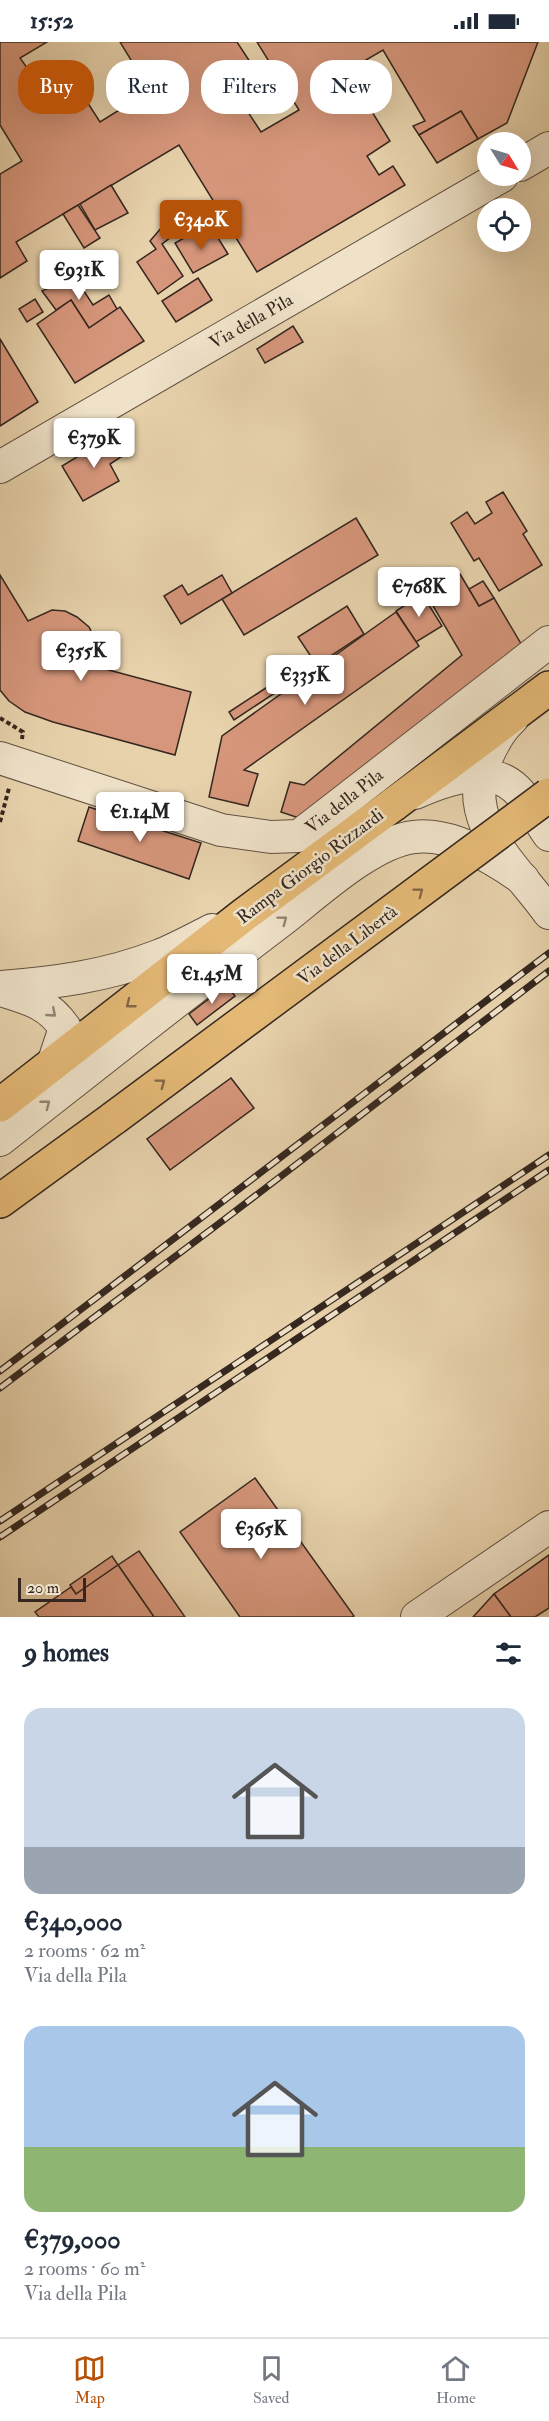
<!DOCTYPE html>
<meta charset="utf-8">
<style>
:root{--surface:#fff;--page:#f2f2f3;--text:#1f2937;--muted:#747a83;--line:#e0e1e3;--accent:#b45309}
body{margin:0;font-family:"IM FELL Double Pica",serif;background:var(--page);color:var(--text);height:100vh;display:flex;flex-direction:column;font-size:22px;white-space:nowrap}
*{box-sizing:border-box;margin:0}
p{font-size:20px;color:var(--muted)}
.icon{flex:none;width:33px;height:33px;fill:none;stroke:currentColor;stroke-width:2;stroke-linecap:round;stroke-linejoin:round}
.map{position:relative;height:1575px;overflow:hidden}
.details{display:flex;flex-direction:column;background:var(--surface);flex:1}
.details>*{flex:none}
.top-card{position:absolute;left:18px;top:18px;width:513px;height:54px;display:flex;gap:12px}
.needle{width:39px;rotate:127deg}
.controls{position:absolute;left:477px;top:90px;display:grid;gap:12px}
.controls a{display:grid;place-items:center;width:54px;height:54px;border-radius:50%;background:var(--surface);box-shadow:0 6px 24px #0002;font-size:30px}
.scale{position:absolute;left:18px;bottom:15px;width:68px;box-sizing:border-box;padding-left:6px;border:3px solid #35271f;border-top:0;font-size:16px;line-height:21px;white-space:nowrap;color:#35271f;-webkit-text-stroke:4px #efe2c9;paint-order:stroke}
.price{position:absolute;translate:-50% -51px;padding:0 14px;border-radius:6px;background:#fff;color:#222;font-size:20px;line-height:39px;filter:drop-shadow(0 2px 3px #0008)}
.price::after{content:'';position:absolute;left:50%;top:36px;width:18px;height:14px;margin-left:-9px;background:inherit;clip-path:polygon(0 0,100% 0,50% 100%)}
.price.selected{background:var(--accent);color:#fff}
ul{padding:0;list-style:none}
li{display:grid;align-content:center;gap:12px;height:318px;padding:0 24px}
li span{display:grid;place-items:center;height:186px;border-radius:18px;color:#555}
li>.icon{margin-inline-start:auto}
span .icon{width:108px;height:108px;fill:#fffc;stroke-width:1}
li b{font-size:26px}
h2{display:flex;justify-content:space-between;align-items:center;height:72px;padding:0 24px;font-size:26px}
.pill{padding:0 21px;border-radius:24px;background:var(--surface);box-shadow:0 6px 24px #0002;font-size:21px;line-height:54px}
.pill.selected{background:var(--accent);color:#fff}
.status{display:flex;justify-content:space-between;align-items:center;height:42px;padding:0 30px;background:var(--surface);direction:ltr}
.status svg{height:16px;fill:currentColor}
.tabs{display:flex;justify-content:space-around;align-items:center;height:84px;border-top:2px solid var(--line);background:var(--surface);font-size:16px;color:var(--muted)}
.tabs a{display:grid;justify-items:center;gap:3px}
.tabs .selected{color:var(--accent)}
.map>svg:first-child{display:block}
.building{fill:#d6967b;stroke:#35271f;stroke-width:1.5}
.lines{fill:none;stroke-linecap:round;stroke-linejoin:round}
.minor-casing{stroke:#625242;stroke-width:34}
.major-casing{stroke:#35271f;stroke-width:36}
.highway-casing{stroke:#35271f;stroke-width:36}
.path{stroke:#35271f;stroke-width:4;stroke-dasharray:4.5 3;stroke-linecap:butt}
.minor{stroke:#efe2c9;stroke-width:32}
.major{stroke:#e4b976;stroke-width:33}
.highway{stroke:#e4b976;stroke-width:33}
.rail-casing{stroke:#35271f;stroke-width:7}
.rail{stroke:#efe2c9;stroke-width:4.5;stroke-dasharray:14;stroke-linecap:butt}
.highway-bridge-casing{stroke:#35271f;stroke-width:36;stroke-linecap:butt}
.highway-bridge{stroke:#e4b976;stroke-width:33}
.oneway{stroke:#846946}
.oneway2{stroke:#928474}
.labels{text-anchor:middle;stroke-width:5;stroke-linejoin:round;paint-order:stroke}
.street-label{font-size:18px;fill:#35271f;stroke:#efe2c9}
</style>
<div class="status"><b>15:52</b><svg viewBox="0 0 49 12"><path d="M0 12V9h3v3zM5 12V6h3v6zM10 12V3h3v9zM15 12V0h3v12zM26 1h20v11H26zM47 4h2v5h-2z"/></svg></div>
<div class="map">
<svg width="549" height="1575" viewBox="0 0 549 1575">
<rect width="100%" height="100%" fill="#e7d2ac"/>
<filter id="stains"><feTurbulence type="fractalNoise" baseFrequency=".00333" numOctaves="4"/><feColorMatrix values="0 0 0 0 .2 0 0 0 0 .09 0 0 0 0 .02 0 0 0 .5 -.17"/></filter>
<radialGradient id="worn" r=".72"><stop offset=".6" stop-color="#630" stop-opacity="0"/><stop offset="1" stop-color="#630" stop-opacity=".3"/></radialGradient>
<g class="building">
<polygon points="0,0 47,0 20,16 35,37 62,21 100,80 150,49 120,0 237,0 254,26 228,39 261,90 299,68 257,0 538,0 507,81 478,97 461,69 419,93 413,84 425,79 383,8 347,29 390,99 367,114 379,133 393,124 405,143 257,230 179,103 16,200 27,219 0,236 0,132 22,119 0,83"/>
<polygon points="461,69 478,97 437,121 419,93"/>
<polygon points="111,143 128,171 95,188 80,162"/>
<polygon points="78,163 100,196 84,206 63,172"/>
<polygon points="168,178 176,185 173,190 174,193 162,202 183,234 158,252 137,220 156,207 150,199"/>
<polygon points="193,191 198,201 215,191 228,212 193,231 175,201"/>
<polygon points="74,234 93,263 109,253 117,267 89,286 71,258 56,268 42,249"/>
<polygon points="198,236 212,258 176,280 162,259"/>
<polygon points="35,257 43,270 27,280 19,267"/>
<polygon points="71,258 89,286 120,265 144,299 75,341 37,282"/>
<polygon points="293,284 303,300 265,321 257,307"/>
<polygon points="0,297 38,360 0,384"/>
<polygon points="113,393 124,413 110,422 119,439 83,459 62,424"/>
<polygon points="503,450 527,489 523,492 542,523 499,549 479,516 474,519 451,481 467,470 475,482 492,471 486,460"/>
<polygon points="356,476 378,513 244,593 222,557"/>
<polygon points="460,532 479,564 494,556 526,610 308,779 281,770 290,740 304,743 462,613 426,552"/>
<polygon points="0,533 28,579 52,568 65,569 77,575 89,585 94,595 95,607 90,623 191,650 175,713 53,680 25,670 9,659 0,648"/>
<polygon points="222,533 232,551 181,582 164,554 182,543 188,553"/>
<polygon points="483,539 494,556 479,564 469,547"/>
<polygon points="422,552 442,584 416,600 396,569"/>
<polygon points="347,564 364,592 234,678 229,670 312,616 298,595"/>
<polygon points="396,570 419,604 244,728 258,732 248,764 209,755 222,694"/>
<polygon points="89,765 201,801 189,837 78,799"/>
<polygon points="227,943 235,954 197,983 189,972"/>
<polygon points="231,1036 254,1066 170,1128 147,1097"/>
<polygon points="255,1436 354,1574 352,1575 240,1575 180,1490"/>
<polygon points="139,1509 185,1575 154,1575 118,1523"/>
<polygon points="549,1513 549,1566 535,1575 511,1575 494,1552"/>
<polygon points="112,1514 118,1523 76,1552 70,1543"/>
<polygon points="118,1523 154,1575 39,1575 35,1570 71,1545 76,1552"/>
<polygon points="494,1552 511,1575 473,1575"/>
</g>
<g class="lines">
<defs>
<g id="minor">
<polyline points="520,123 549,106"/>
<polyline points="0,425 502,134"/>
<path d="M512,677C501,687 493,701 487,715C458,780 515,823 549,871"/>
<polyline points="0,716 221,788 271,795 299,794 549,600"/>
<path d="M415,751C444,738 490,721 516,747C530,760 538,778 549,793"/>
<path d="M0,945C54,941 107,934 158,914C176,907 194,897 212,888"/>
<path d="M4,949C30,957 49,962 65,986L53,1022"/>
<path d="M0,1098C93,1025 186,951 281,879C316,852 371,800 414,795C451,790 495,817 523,837"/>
<polyline points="417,1575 549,1485"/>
</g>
<polyline id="major" points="394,762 549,646"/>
<g id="highway">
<polyline points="0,1063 245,872 394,762"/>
<polyline points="0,1159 114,1076"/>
</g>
</defs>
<use href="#minor" class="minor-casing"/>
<use href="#major" class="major-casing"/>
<use href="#highway" class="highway-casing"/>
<g class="path">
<polyline points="0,676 23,690 22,697"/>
<polyline points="0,780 9,746"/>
</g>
<use href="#minor" class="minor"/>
<use href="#major" class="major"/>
<use href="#highway" class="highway"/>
<defs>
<g id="rail">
<polyline points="0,1329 549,911"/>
<polyline points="0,1346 225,1177 549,929"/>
<polyline points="0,1479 549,1113"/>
<polyline points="0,1495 549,1128"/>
</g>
</defs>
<use href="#rail" class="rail-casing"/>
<use href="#rail" class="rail"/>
<defs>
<polyline id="highway-bridge" points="114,1076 549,753"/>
</defs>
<use href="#highway-bridge" class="highway-bridge-casing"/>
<use href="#highway-bridge" class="highway-bridge"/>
</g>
<defs><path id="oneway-chevron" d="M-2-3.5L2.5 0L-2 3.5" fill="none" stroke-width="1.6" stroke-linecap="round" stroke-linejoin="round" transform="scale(1.5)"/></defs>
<g class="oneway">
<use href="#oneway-chevron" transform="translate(419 850) rotate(-37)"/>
<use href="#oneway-chevron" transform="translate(130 962) rotate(142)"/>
<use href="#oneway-chevron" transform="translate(161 1041) rotate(-37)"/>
</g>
<g class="oneway2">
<use href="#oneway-chevron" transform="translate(283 878) rotate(-37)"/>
<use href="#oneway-chevron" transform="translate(52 971) rotate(41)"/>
<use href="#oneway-chevron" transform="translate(46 1062) rotate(-38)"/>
</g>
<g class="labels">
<g class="street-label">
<text transform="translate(251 279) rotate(-30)" y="6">Via della Pila</text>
<text transform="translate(344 759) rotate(-38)" y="6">Via della Pila</text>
<text transform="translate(310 824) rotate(-37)" y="6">Rampa Giorgio Rizzardi</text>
<text transform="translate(347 903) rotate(-37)" y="6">Via della Libertà</text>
</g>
</g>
<rect width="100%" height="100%" filter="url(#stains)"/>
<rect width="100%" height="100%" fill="url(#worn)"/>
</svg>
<div class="controls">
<a><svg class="needle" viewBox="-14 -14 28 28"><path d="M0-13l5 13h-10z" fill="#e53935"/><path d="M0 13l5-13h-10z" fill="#747a83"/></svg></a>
<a><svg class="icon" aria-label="locate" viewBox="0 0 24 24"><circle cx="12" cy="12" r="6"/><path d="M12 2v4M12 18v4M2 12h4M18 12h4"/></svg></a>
</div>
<div class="scale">20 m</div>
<b class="price selected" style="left:201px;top:209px">€340K</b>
<b class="price" style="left:79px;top:259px">€931K</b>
<b class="price" style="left:94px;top:427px">€379K</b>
<b class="price" style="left:419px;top:576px">€768K</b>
<b class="price" style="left:81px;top:640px">€355K</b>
<b class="price" style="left:305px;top:664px">€335K</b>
<b class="price" style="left:140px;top:801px">€1.14M</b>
<b class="price" style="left:212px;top:963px">€1.45M</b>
<b class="price" style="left:261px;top:1518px">€365K</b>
<div class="top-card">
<a class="pill selected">Buy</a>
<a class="pill">Rent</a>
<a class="pill">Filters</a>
<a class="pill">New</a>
</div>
</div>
<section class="details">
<h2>9 homes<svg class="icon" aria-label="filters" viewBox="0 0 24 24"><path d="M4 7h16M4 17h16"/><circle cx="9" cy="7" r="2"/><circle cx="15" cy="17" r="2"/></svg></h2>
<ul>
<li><span style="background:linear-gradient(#c9d6e8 75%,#9aa5b1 0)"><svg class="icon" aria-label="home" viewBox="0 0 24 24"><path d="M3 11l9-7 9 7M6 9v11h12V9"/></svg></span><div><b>€340,000</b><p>2 rooms · 62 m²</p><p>Via della Pila</p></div></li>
<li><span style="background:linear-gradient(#a9c7e8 65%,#8fb573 0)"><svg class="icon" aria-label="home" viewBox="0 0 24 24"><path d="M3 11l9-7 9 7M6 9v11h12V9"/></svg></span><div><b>€379,000</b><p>2 rooms · 60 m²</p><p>Via della Pila</p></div></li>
</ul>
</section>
<nav class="tabs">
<a class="selected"><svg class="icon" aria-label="map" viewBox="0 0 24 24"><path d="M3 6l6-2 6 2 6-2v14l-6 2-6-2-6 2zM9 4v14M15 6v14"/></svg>Map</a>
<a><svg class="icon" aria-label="saved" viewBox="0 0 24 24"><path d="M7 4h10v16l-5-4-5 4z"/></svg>Saved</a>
<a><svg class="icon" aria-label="home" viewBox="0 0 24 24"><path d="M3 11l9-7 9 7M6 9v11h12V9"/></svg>Home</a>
</nav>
